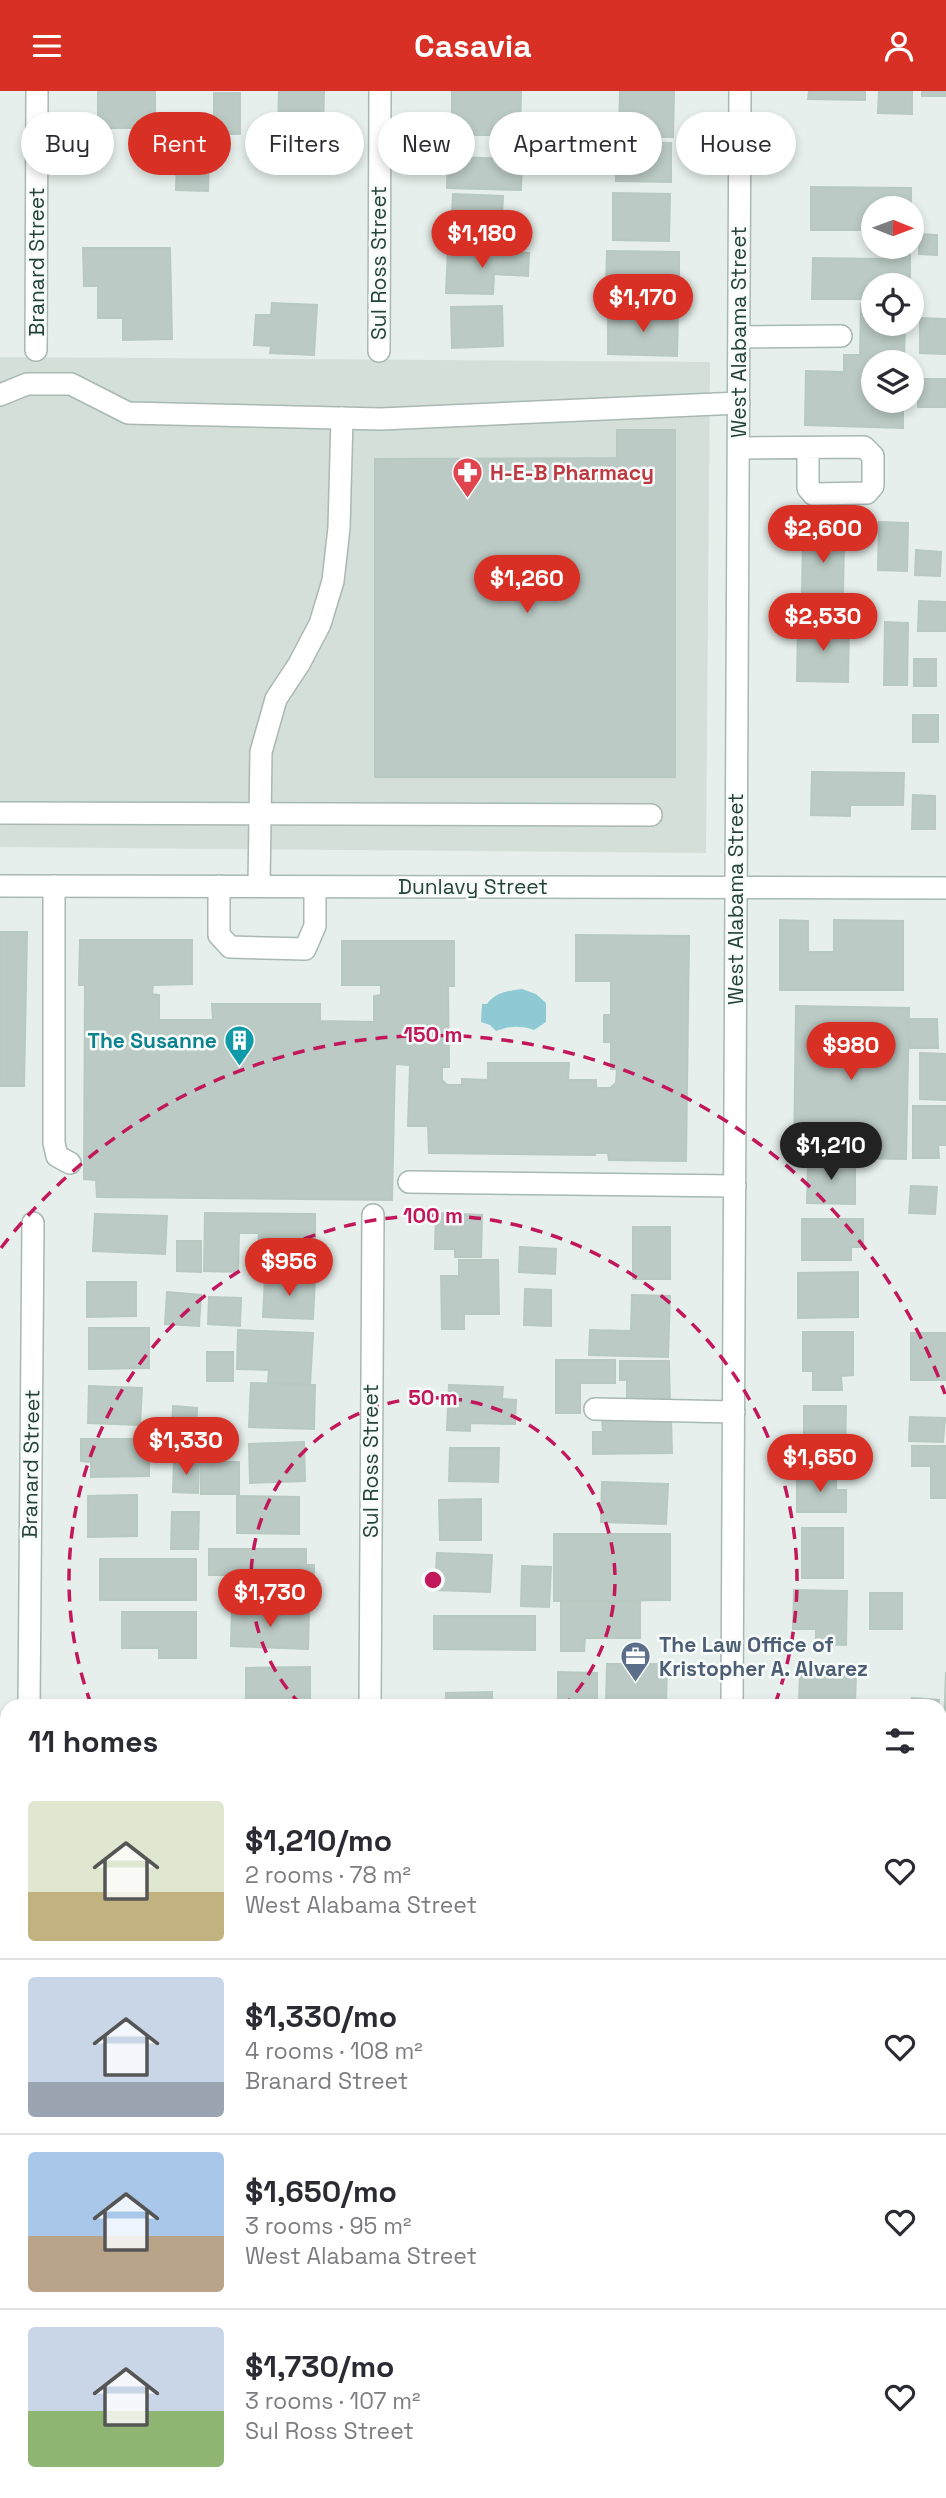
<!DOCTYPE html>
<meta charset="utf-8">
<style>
:root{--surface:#fff;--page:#f7f7f7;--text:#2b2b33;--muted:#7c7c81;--line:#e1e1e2;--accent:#d93025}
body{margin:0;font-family:"Space Grotesk",sans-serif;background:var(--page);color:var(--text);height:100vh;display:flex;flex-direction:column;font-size:26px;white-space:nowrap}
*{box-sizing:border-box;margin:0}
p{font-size:23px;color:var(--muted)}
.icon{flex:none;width:38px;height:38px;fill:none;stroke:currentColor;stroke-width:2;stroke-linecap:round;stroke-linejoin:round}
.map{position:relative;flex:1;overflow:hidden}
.drawer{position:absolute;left:0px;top:1608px;width:947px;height:800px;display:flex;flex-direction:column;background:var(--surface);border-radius:21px 21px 0 0;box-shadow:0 4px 10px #0003}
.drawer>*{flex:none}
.banner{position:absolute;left:21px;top:21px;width:905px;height:63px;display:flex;gap:14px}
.needle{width:46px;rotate:91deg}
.controls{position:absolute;left:861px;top:105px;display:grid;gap:14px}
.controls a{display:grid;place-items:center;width:63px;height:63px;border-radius:50%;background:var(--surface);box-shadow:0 4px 10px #0003;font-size:35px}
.price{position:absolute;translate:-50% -60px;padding:0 16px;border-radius:24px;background:var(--accent);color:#fff;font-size:23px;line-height:46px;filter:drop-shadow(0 2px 4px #0008)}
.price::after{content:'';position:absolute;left:50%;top:42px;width:21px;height:16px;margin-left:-10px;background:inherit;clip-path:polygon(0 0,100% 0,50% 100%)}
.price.selected{background:#222;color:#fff}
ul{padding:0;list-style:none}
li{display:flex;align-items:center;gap:21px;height:175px;padding:0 28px}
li+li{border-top:2px solid var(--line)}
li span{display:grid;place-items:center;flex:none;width:196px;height:140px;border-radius:7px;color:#555}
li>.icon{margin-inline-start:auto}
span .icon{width:84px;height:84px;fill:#fffc;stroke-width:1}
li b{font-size:30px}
h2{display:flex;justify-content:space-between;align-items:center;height:84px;padding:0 28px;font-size:30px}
.tag{padding:0 24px;border-radius:32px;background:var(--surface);box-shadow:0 4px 10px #0003;font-size:24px;line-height:63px}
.tag.selected{background:var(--accent);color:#fff}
header{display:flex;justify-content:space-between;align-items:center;height:91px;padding:0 28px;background:var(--accent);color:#fff;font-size:32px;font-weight:700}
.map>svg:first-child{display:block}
.built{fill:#d4dfda}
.water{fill:#8ec9d4}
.building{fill:#bbcac4;stroke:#b8c9c2;stroke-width:2}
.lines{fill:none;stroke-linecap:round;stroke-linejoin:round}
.minor-casing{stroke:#a8b8b2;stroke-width:24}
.path{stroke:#86b3a5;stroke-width:4.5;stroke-dasharray:3.5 5;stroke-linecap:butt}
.minor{stroke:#fff;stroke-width:21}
.ring{fill:none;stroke:#c2185b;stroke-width:3.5;stroke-dasharray:12 9}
.labels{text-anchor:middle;stroke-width:5;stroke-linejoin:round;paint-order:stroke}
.street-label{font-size:21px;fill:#24423a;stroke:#f7fbf9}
.health-label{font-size:21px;font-weight:bold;fill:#be3a42;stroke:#f7fbf9;text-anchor:start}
.culture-label{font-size:21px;font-weight:bold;fill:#0d838f;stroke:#f7fbf9;text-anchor:end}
.service-label{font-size:21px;font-weight:bold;fill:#4e5e75;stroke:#f7fbf9;text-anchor:start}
.centre{fill:#c2185b;stroke:#f7fbf9;stroke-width:3.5}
.ring-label{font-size:21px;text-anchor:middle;font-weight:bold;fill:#c2185b;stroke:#f7fbf9;stroke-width:5;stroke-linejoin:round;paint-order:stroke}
</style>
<header><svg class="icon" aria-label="menu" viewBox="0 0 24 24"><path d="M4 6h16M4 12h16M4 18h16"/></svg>Casavia<svg class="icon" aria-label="person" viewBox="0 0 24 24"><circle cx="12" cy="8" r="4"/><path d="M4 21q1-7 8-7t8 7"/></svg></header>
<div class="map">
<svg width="946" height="2407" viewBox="0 0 946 2407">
<rect width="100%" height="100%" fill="#e6efeb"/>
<polygon class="built" points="0,266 710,271 706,762 0,756"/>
<path class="water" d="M522,898L536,903L546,912V931L534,939C521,934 509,935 496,940L490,934L481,931L482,913H487C496,901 508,900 522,898Z"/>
<g class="building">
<rect x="98" y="0" width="57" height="37"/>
<polygon points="279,0 324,0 323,39 278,38"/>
<polygon points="452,0 521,0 520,44 452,44"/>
<polygon points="620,0 674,0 673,46 619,46"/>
<polygon points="809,0 865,0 865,9 808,8"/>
<polygon points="879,0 912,0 912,23 878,22"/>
<rect x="922" y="0" width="24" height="5"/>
<rect x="214" y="2" width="26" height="41"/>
<polygon points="616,51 671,52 671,91 616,90"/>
<polygon points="177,64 209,65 208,100 176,99"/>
<polygon points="448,66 522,68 521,99 447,97"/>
<polygon points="811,96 911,97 911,117 873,117 873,139 811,139"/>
<polygon points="613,102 670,103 669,150 613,149"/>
<polygon points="453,103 503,105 501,145 451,143"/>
<polygon points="919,143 937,144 937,164 919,163"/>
<polygon points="885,156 910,156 910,194 873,194 873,208 812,208 813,167 885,168"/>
<polygon points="83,157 170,157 172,248 123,249 123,227 98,227 98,195 84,195"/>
<polygon points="448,159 529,162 528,185 494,183 493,203 446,202"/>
<polygon points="607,160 679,161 679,200 606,198"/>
<polygon points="272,212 317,214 314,264 270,262 271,255 254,254 256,224 271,224"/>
<polygon points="861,213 873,213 873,233 905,233 904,271 873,271 873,310 903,310 903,337 805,334 806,280 844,281 844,264 860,264"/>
<polygon points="502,215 503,255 452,257 451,216"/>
<polygon points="608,221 678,222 677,265 608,263"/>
<polygon points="920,227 946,228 946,263 920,262"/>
<rect x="918" y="288" width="28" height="28"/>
<polygon points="617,339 675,339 675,686 375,686 375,368 617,367"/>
<polygon points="879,431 908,432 907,480 878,479"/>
<polygon points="803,445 844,446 843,504 802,503"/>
<polygon points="916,459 941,461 940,485 915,484"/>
<polygon points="919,510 946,511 946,540 918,540"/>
<polygon points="885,531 908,532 907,594 884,594"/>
<polygon points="798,533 849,533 848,591 797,590"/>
<rect x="914" y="568" width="22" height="27"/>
<rect x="913" y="624" width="25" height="27"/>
<polygon points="812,681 904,682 903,714 850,714 850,725 811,724"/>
<polygon points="913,704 935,705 935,738 912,738"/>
<polygon points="780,829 808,830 808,861 834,861 834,829 903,830 903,899 780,899"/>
<polygon points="0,841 27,841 24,995 0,995"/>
<polygon points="576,844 689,845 686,1070 609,1069 608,1062 595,1062 595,1064 429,1062 428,1035 408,1035 410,974 395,973 392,1109 97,1106 96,1089 84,1088 85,894 79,894 80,849 192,849 192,893 153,894 152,903 159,904 159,929 213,929 212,913 320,913 320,930 374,931 374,905 381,904 381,894 342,894 342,850 454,850 454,895 448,895 449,976 442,976 442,989 447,994 462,994 462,988 488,989 488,972 569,972 568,989 596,989 596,997 610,997 616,992 617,978 611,978 611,951 604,951 604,924 611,924 611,890 576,890"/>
<polygon points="796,915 909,917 906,1068 794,1066"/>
<polygon points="910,928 937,928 938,957 910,957"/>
<polygon points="920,962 946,963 946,1009 920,1008"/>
<polygon points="913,1015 946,1015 946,1054 938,1054 939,1067 913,1067"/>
<polygon points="808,1070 855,1070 855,1113 807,1112"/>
<polygon points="911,1095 937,1096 935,1123 909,1122"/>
<polygon points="205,1122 315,1123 315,1159 258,1158 259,1142 239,1142 238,1181 204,1180"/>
<polygon points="436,1122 482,1124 481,1166 455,1166 455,1158 435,1158"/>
<polygon points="95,1123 167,1125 165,1163 93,1160"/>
<polygon points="802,1128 863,1128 863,1156 851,1156 851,1169 802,1169"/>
<rect x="633" y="1136" width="37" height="52"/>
<polygon points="177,1150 201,1150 201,1181 177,1180"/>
<polygon points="520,1156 556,1158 555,1183 519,1181"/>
<polygon points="459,1169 498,1169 499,1223 464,1223 464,1238 442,1238 441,1185 459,1185"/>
<polygon points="858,1181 858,1226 798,1227 798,1182"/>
<polygon points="265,1186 315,1188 313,1228 263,1226"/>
<polygon points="87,1191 136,1191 136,1225 87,1226"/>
<polygon points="525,1198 551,1199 551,1235 524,1234"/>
<polygon points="167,1201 201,1204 199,1235 165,1233"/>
<polygon points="632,1204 670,1205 668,1266 589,1264 590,1239 631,1240"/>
<polygon points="209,1206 241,1207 240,1235 208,1233"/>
<polygon points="89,1237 149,1237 149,1277 89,1278"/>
<polygon points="238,1239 313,1242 310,1294 268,1292 269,1279 237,1278"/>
<polygon points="803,1241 853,1241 853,1284 841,1285 842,1299 813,1299 813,1280 803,1280"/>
<rect x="911" y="1242" width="35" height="47"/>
<rect x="207" y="1261" width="26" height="29"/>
<polygon points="556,1269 615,1269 615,1292 580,1292 580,1322 556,1322"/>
<polygon points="620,1270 669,1270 670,1316 627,1316 627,1289 620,1289"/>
<polygon points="251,1292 315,1294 314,1338 249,1336"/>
<polygon points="449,1294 503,1296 502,1308 516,1309 515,1333 470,1332 470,1340 447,1339"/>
<polygon points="89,1295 142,1297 140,1334 88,1332"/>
<polygon points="173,1315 197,1317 196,1343 172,1342"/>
<polygon points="804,1315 846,1315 845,1363 804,1363"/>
<polygon points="602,1326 671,1326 672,1362 593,1363 593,1341 603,1341"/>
<polygon points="910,1326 945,1327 943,1351 909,1350"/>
<polygon points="81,1348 149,1348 149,1385 91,1386 91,1371 81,1370"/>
<polygon points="304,1351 305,1390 250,1392 249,1353"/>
<polygon points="912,1355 946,1355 946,1407 931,1407 931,1375 912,1375"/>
<polygon points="450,1357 499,1357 498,1391 449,1390"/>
<polygon points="174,1370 199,1371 198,1402 173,1401"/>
<rect x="201" y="1371" width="38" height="32"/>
<polygon points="797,1383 836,1383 836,1399 846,1399 846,1421 797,1421"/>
<polygon points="602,1391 668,1393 666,1433 601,1431"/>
<polygon points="137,1404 137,1445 88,1446 88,1405"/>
<polygon points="237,1405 299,1406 299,1443 237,1442"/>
<polygon points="481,1408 481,1449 440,1449 439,1409"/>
<polygon points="172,1421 199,1421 198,1458 171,1458"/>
<rect x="802" y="1437" width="41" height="50"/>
<polygon points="554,1443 670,1443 670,1509 554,1510"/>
<polygon points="209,1458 306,1458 306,1474 314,1474 314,1503 251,1504 251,1484 209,1484"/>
<polygon points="437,1462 492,1464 490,1501 435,1499"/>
<rect x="100" y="1468" width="96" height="41"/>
<polygon points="522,1475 551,1476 549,1516 521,1515"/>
<polygon points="794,1499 847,1500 846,1554 816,1553 816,1538 793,1538"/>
<rect x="870" y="1502" width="32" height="36"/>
<polygon points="561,1511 640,1511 640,1547 585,1547 584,1560 561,1560"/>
<polygon points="232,1517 309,1520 308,1558 231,1555"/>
<polygon points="122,1521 196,1521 196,1567 159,1567 159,1557 122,1557"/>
<polygon points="434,1525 535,1525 535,1559 434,1558"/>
<polygon points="607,1573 667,1573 666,1614 606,1614"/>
<polygon points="310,1576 310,1615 246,1615 246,1577"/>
<polygon points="800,1577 856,1579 855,1615 799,1615"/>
<polygon points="558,1581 597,1582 597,1615 558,1614"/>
<polygon points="946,1581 946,1632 944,1632"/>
<polygon points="492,1601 492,1615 446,1615 446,1602"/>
<polygon points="912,1607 939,1609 938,1615 911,1615"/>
<rect x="940" y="1645" width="6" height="50"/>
<rect x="940" y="1788" width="6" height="31"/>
<rect x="940" y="1853" width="6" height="41"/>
<rect x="940" y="1958" width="6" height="51"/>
<polygon points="940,2073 946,2073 946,2121 945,2104 940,2104"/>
<rect x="940" y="2143" width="6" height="23"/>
<rect x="940" y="2182" width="6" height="54"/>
<rect x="940" y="2306" width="6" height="42"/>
</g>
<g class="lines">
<defs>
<g id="minor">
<polyline points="739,246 841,245"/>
<polyline points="36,259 37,0"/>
<polyline points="379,260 380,0"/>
<polyline points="0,304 27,293 71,293 128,322 381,328 739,312"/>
<polyline points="739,357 864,356 873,365 873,395 867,402 813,403 808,397 808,357"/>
<polyline points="0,722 651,724"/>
<polyline points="0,795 946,797"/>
<polyline points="54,795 54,1052 57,1065 70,1072"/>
<polyline points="219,795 219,844 230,856 305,858 315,835 315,796"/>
<polyline points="259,795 261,661 276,608 299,573 320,533 333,490 339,437 342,327"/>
<polyline points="409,1091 735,1095"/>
<polyline points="595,1318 734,1321"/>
<polyline points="29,1615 33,1132"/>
<polyline points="370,1615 373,1124"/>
<polyline points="732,1615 740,0"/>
<polyline points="0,1736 7,1736"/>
<polyline points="940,1744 946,1745"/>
<polyline points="940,2384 946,2384"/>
<polyline points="23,2407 23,2401"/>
<polyline points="366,2407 366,2401"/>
<polyline points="728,2407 728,2401"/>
</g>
</defs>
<use href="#minor" class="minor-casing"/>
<polyline class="path" points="0,2010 7,2010"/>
<use href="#minor" class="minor"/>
</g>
<g class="ring">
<path d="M301 1614A182 182 0 1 1 565 1614"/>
<path d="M91 1613A364 364 0 1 1 775 1613"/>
<path d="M1 1157A545 545 0 0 1 945 1303"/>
</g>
<defs>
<symbol id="pharmacy-pin" viewBox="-11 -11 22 30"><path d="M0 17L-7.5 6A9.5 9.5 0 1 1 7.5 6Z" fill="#e0444e" stroke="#f7fbf9"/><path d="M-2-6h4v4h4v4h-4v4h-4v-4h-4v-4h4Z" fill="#fff"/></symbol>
<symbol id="building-pin" viewBox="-11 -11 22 30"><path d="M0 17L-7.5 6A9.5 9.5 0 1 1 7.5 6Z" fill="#0f9aa8" stroke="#f7fbf9"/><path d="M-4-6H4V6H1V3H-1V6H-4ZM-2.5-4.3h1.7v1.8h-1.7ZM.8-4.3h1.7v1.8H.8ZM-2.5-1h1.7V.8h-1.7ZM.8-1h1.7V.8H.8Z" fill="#fff"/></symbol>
<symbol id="office-pin" viewBox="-11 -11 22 30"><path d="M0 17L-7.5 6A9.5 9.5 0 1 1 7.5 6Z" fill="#5c6f8a" stroke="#f7fbf9"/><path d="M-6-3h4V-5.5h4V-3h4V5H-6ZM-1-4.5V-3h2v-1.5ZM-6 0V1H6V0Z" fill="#fff"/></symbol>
</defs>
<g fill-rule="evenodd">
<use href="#pharmacy-pin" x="450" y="364" width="35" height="47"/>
<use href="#building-pin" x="222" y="932" width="35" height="47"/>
<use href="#office-pin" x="618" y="1548" width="35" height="47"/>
</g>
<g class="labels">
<g class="street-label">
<text transform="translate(37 171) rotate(-90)" y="7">Branard Street</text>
<text transform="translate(379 172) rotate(-90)" y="7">Sul Ross Street</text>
<text transform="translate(739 241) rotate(-90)" y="7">West Alabama Street</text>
<text x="473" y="803">Dunlavy Street</text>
<text transform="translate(736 808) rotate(-90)" y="7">West Alabama Street</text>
<text transform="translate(371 1370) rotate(-90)" y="7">Sul Ross Street</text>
<text transform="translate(31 1373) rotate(-89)" y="7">Branard Street</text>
</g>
<g class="health-label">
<text x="490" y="389">H-E-B Pharmacy</text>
</g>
<g class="culture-label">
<text x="217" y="957">The Susanne</text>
</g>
<g class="service-label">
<text x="659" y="1561">The Law Office of<tspan x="659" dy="24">Kristopher A. Alvarez</tspan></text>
</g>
</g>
<circle cx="433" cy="1489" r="10" class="centre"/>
<g class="ring-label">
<text x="433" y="951">150 m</text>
<text x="433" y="1132">100 m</text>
<text x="433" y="1314">50 m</text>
</g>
</svg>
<div class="controls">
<a><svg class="needle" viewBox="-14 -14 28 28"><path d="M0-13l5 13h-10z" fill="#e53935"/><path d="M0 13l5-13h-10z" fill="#7c7c81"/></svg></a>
<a><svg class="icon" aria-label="locate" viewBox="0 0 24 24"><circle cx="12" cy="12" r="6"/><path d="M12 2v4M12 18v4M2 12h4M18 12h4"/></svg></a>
<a><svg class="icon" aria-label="layers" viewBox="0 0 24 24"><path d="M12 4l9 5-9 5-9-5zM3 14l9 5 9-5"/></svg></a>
</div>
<b class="price" style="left:482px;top:179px">$1,180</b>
<b class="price" style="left:643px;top:243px">$1,170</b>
<b class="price" style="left:823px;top:474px">$2,600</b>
<b class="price" style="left:527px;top:524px">$1,260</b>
<b class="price" style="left:823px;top:562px">$2,530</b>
<b class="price" style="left:851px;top:991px">$980</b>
<b class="price selected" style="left:831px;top:1091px">$1,210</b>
<b class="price" style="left:289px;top:1207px">$956</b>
<b class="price" style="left:186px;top:1386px">$1,330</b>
<b class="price" style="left:820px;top:1403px">$1,650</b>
<b class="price" style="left:270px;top:1538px">$1,730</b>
<div class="banner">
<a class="tag">Buy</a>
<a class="tag selected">Rent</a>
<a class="tag">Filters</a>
<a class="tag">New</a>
<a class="tag">Apartment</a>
<a class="tag">House</a>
</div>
<section class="drawer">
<h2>11 homes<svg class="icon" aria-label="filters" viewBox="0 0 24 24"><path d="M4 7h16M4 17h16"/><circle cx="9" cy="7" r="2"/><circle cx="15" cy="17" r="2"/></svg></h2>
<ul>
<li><span style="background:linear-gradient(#dfe7d0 65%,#c2b280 0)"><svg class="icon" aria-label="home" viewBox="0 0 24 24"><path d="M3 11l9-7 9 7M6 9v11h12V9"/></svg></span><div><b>$1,210/mo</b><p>2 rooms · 78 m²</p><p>West Alabama Street</p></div><svg class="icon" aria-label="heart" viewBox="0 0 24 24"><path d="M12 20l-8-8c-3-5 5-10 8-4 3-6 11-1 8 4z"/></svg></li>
<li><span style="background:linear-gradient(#c9d6e8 75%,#9aa5b1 0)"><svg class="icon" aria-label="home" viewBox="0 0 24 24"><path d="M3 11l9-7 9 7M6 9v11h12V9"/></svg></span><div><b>$1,330/mo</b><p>4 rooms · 108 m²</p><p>Branard Street</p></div><svg class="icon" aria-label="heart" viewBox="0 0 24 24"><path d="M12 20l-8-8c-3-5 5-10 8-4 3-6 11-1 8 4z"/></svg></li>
<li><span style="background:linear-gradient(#a9c7e8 60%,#b9a48a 0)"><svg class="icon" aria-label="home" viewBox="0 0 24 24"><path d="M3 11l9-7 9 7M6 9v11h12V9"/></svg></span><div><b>$1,650/mo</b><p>3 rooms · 95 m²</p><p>West Alabama Street</p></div><svg class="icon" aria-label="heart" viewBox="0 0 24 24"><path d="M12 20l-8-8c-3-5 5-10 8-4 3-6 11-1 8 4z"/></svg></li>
<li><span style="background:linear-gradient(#c9d6e8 60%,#8fb573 0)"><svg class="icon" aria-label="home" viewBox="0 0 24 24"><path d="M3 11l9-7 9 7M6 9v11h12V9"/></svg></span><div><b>$1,730/mo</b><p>3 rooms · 107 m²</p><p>Sul Ross Street</p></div><svg class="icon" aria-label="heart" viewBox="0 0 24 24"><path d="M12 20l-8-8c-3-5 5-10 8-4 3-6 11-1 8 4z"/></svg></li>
</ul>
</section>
</div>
